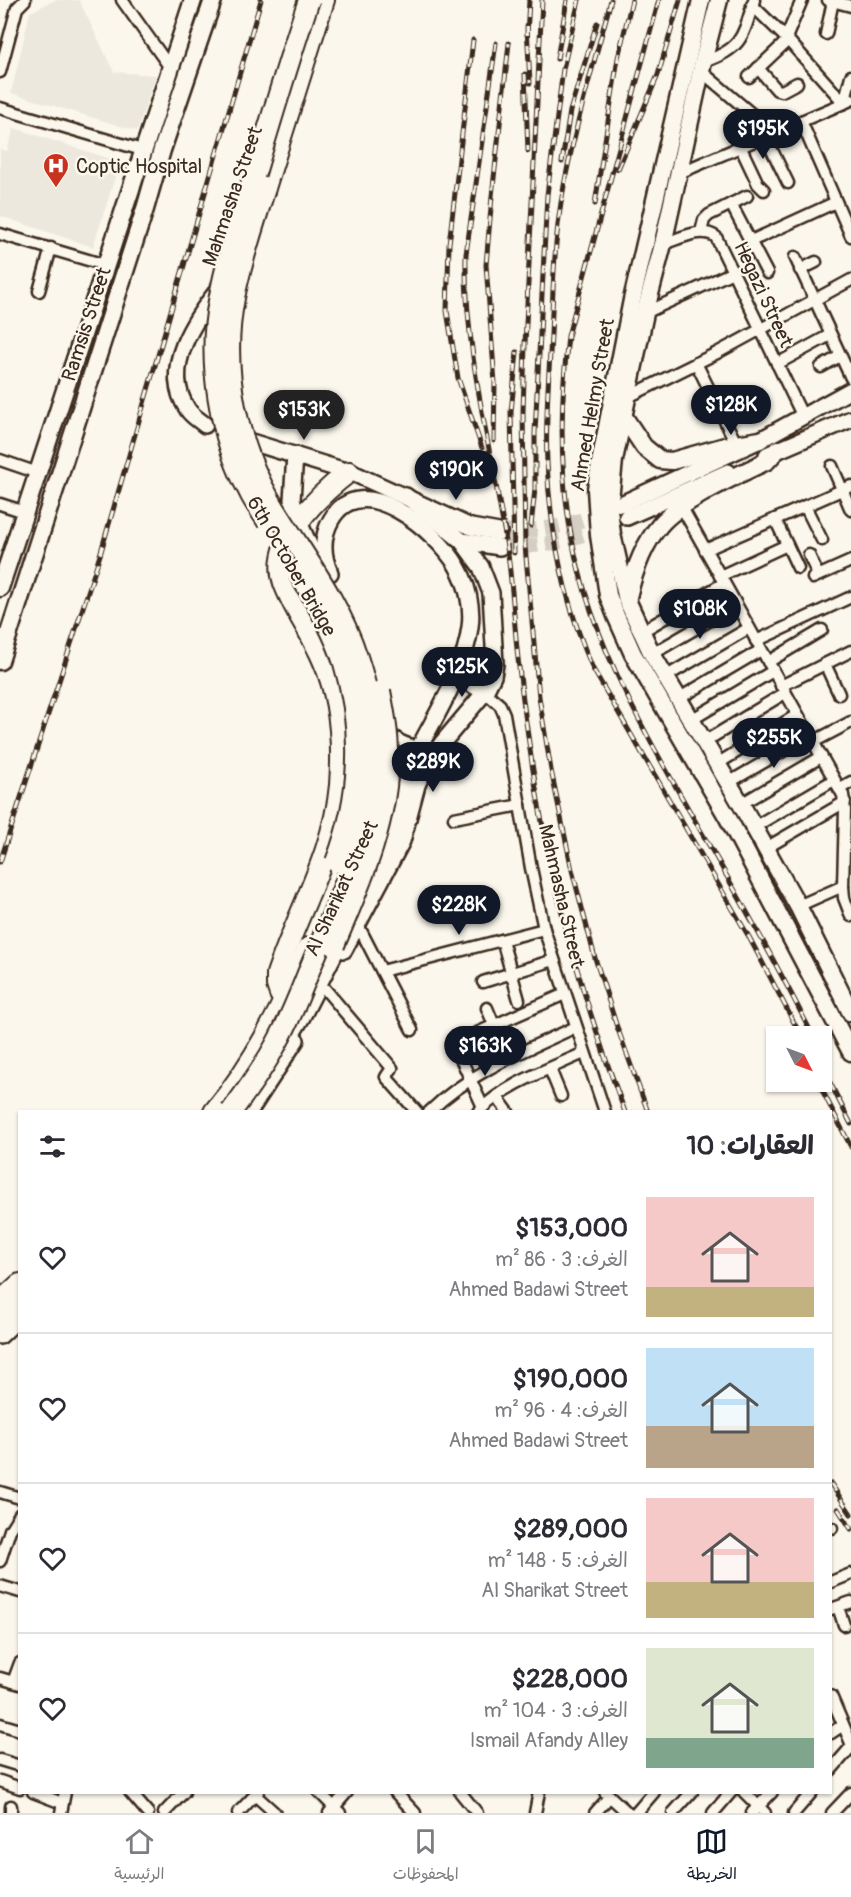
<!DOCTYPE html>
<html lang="ar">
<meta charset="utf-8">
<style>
:root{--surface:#fff;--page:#f7f7f7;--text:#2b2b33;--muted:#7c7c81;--line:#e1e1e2;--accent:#111827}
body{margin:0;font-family:Pangolin,"Playpen Sans Arabic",sans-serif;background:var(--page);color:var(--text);direction:rtl;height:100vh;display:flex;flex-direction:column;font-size:22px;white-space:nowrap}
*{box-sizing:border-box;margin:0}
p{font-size:20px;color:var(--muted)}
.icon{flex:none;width:33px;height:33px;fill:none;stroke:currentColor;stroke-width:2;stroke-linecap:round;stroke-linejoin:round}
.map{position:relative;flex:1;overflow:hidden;direction:ltr}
.sheet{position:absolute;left:18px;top:1110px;width:814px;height:684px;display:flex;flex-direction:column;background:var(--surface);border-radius:0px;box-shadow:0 2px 4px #0004;direction:rtl}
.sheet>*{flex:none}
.needle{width:39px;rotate:132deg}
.tools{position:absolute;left:766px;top:1026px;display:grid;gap:12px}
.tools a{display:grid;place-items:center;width:66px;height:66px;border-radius:0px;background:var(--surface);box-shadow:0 2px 4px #0004;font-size:30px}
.price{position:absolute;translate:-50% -51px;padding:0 14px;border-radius:21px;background:var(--accent);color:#fff;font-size:20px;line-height:39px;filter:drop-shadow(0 2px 3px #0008)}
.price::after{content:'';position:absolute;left:50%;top:36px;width:18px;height:14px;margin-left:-9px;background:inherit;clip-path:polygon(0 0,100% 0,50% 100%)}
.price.selected{background:#222;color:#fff}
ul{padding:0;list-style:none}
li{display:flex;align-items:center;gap:18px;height:150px;padding:0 18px}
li+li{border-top:2px solid var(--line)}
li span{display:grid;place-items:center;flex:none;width:168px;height:120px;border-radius:0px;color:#555}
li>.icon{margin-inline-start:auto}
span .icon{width:72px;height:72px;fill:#fffc;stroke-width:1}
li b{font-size:26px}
h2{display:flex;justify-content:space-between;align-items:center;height:72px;padding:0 18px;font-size:26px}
.dock{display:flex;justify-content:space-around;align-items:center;height:84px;border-top:2px solid var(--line);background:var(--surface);font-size:16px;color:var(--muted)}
.dock a{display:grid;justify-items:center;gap:3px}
.dock .selected{color:var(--accent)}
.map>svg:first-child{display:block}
.built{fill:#ede8dd}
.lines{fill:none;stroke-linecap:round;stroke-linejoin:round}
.secondary-tunnel{stroke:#d5cec3;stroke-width:15;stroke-dasharray:15 8;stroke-linecap:butt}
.street-casing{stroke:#3b2a1e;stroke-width:15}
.secondary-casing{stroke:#3b2a1e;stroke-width:20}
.primary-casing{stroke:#3b2a1e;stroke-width:21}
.highway-casing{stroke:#3b2a1e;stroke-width:24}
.street{stroke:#fbf7ec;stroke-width:10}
.secondary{stroke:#fbf7ec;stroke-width:15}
.primary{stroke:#fbf7ec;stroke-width:16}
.highway{stroke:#fbf7ec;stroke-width:20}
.rail-casing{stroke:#3b2a1e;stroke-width:5}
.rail{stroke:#fbf7ec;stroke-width:3;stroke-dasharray:9;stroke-linecap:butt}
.highway-bridge-casing{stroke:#3b2a1e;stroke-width:24;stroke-linecap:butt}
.highway-bridge{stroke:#fbf7ec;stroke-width:20}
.labels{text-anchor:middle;stroke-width:5;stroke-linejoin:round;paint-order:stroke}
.poi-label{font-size:20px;fill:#3b2a1e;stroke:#fbf7ec;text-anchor:start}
.street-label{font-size:20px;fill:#3b2a1e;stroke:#fbf7ec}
</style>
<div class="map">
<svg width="851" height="1813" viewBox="0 0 851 1813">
<rect width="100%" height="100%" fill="#fbf7ec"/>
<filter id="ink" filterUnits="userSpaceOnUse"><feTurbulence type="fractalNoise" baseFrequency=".0167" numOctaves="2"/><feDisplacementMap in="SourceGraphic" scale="12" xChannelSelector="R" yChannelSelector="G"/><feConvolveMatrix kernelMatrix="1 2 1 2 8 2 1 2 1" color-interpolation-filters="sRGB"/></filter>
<g filter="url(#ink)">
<g class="built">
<polygon points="55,0 79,0 114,72 156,75 137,131 11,93 30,12"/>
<polygon points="14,128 120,162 93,247 0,216 0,149 7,151"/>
</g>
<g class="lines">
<g class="secondary-tunnel">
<path d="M499,532C538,532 572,526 608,510"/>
<path d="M500,547C538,548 572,541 607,525"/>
</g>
<defs>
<g id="street">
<polyline points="122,0 171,69"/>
<polyline points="828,0 851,6"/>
<polyline points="752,5 788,40 844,103"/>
<polyline points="826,34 833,1"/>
<polyline points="786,38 802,0"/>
<path d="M703,62C742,49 743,37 754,0"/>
<polyline points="758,68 777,90 782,91 797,83"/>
<polyline points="701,71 773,132"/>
<polyline points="0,72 17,8 25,0"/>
<polyline points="749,77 788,40"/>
<polyline points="844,103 851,76"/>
<polyline points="0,108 142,150"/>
<polyline points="801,121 851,236"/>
<polyline points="765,136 788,183"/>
<polyline points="740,146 758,184 764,190"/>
<polyline points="679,173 851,100"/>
<polyline points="731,204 767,273"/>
<polyline points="701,232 704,220 709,215 747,196"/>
<polyline points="0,234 105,265"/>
<polyline points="751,241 836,202"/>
<path d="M663,244C679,239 701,226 716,237L803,417"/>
<polyline points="795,257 851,378"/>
<polyline points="800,270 816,262"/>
<polyline points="39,291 51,248"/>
<polyline points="645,313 733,272"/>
<polyline points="696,363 736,443"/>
<polyline points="777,364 830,335"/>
<polyline points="821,367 840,356"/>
<polyline points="628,397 717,353 851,280"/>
<polyline points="0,460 38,473"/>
<polyline points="832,466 851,510"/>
<polyline points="0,504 25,512"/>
<polyline points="681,506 843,795 845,810 843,886 844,898 851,916"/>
<polyline points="805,506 822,540"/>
<polyline points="775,519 798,568"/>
<polyline points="705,550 851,486"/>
<polyline points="809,555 818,575"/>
<polyline points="720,576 787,545"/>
<polyline points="813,578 851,561"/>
<polyline points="641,632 724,583"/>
<polyline points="756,641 851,597"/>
<polyline points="652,654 736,605"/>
<polyline points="768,662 822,630"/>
<polyline points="825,664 839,694"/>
<polyline points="665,677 749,628"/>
<polyline points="781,686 851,651"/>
<polyline points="485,692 500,705 504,714 531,868 544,929 605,1112"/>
<polyline points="678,699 761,650"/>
<polyline points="691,720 773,671"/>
<polyline points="704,742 785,693"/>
<polyline points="813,742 851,722"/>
<polyline points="717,764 797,715"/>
<polyline points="728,783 809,736"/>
<polyline points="839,789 851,782"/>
<polyline points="741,804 821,757"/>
<polyline points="454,818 520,805"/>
<polyline points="754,827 834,780"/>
<polyline points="766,848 845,802"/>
<polyline points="798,906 843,886"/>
<polyline points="357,923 412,1030"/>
<polyline points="502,940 519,1000"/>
<polyline points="382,971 544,929"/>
<polyline points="483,982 554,960"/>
<polyline points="325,989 392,1068 386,1077 417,1112"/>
<polyline points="487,1008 494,1025"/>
<polyline points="461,1040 565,994"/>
<polyline points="461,1059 483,1107"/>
<polyline points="550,1069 561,1096"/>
<polyline points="497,1097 508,1112"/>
<path d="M429,1112C470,1072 524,1051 576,1027"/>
<path d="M478,1112C507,1083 549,1069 584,1053"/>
<polyline points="0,1492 20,1498"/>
<polyline points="831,1528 832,1528"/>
<polyline points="0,1561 10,1530 20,1514"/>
<polyline points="831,1582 851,1574"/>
<polyline points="0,1586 20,1592"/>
<polyline points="838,1607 844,1625"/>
<polyline points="831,1609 851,1602"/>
<polyline points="0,1678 20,1684"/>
<polyline points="13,1682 20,1663"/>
<polyline points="831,1696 851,1743"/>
<polyline points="0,1724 20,1730"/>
<polyline points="831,1733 843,1725"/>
<polyline points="0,1760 20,1766"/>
<polyline points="831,1770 851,1747"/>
<polyline points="0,1781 20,1788"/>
<polyline points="33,1792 62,1803"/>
<polyline points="130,1792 148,1813"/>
<polyline points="319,1792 340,1813"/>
<polyline points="395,1792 415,1813"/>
<polyline points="460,1792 477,1813"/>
<polyline points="605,1792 628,1813"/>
<polyline points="744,1792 765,1813"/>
<polyline points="255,1795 275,1813"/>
<polyline points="11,1813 11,1806"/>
<polyline points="61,1813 65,1792"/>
<polyline points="164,1813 184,1792"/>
<polyline points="238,1813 258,1792"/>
<polyline points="329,1813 347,1792"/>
<polyline points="535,1813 539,1792"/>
<polyline points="595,1813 610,1796"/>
<polyline points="636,1813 654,1792"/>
<polyline points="673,1813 692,1792"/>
<polyline points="713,1813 731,1792"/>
<polyline points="752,1813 772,1792"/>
<polyline points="794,1813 812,1792"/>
<polyline points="832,1813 851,1793"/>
</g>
<g id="secondary">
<path d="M205,425C199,420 192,416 188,410C159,368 196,317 222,285"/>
<polyline points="248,441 355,474 471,527 499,532"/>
<polyline points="295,455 292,500 299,522 316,560"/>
<polyline points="767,455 851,419"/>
<polyline points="621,504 760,440 851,390"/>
<polyline points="627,517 728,472"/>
<polyline points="462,541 500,547"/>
<path d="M330,573C322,555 321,538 331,520C361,466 437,532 457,566C467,583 473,607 470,627C464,675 433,718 413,760C404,780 402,802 396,822C388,845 375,866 367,889"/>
<polyline points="455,675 485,692"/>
<path d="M384,729C395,745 409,747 427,752"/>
<polyline points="344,950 402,841 417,785 425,767 443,742 485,692 493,676 495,664 491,593 481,567 462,541 406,496"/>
<polyline points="285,1045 302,1017 343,937"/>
<polyline points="249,1112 296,1040"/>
<polyline points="0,1336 20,1317"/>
</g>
<g id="primary">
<polyline points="701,0 632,300 600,463 596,489 599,535 608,595 616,616 633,654 728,818 851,1052"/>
<polyline points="719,0 703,62 663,244 645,313 614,460 609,510 612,534 627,600 652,654 741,804 798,906 851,1013"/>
<polyline points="624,417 644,447 660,460 672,461 725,446 760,440"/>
<polyline points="0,588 193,0"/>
<path d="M628,597C634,571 643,545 660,525C680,501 738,475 767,461L778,449"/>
<polyline points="0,661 145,209 162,150 213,0"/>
</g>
<g id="highway">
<polyline points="265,188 324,0"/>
<path d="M280,994L277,985V974C298,911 334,853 340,785C343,744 340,698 323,660C312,634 294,610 284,583C269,541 320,494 349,472"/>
<path d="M214,1112C255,1063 283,1006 308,948"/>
<polyline points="0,1302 20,1284"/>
<polyline points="0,1321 20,1304"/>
</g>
</defs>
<use href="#street" class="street-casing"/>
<use href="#secondary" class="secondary-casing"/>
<use href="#primary" class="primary-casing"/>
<use href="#highway" class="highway-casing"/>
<use href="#street" class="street"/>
<use href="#secondary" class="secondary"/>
<use href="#primary" class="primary"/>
<use href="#highway" class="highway"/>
<defs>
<g id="rail">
<polyline points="542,0 525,344 523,412 525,546 539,697 551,770 572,870 595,958 616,1024 648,1112"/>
<path d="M611,0C593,67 572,135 561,203C554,247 553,291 551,335C549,377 545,420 547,462C550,533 565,604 593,669L749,937L801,1036"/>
<path d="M659,0L568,336C561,399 559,458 569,522C586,636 646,734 702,833C741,900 778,967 813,1036"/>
<polyline points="527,26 530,83"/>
<polyline points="527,35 529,0"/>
<polyline points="473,40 449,244 447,311 458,378 482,448"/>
<path d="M496,43L466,254C464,355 493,454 508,554C512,585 514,617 517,649C521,689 527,730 533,770C551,886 583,1002 625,1112"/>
<polyline points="557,59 567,0"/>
<polyline points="525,74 528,151"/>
<polyline points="562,162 570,111 597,23"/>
<polyline points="618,169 658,75 680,0"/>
<polyline points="595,204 618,58 632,0"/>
<polyline points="494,441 495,383 486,265 492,196 509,43"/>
<polyline points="531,526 535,489 535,433 547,195 563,69 579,0"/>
<polyline points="514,553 511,412 517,352"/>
<polyline points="0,862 100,555 261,0"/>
<polyline points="822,1067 851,1124"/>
<polyline points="818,1082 851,1147"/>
<polyline points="831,1484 851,1514"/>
<polyline points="838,1509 851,1529"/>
</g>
</defs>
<use href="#rail" class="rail-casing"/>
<use href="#rail" class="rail"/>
<defs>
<g id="highway-bridge">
<path d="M268,522C262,512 254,502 249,491C220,439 207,360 219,301C227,257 242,213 256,170C273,113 290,56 309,0"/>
<path d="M299,573C316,602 334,631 344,663C364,729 361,798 336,862"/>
<path d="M334,945C360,884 388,823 388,755C388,733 384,712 380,691"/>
<path d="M231,1112C249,1088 267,1063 280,1037C294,1011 304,982 316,954C360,850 396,772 357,657C340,603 304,556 275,509C237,447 220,370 234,298C241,261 254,224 265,188"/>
</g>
</defs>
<use href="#highway-bridge" class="highway-bridge-casing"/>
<use href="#highway-bridge" class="highway-bridge"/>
</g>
</g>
<defs>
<symbol id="hospital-pin" viewBox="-11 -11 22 30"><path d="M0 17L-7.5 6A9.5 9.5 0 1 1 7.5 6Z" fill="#c8321e" stroke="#fbf7ec"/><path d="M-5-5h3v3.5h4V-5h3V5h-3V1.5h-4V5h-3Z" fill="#fff"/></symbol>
</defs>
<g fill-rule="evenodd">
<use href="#hospital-pin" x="41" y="151" width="30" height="40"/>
</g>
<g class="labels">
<g class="poi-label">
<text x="76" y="173">Coptic Hospital</text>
</g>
<g class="street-label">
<text transform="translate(232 196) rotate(-71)" y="7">Mahmasha Street</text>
<text transform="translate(764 294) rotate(65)" y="7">Hegazi Street</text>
<text transform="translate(86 324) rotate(-72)" y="7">Ramsis Street</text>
<text transform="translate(592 405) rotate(-80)" y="7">Ahmed Helmy Street</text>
<text transform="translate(292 566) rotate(60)" y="7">6th October Bridge</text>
<text transform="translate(341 888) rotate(-65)" y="7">Al Sharikat Street</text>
<text transform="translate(562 896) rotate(77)" y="7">Mahmasha Street</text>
</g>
</g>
</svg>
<div class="tools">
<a><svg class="needle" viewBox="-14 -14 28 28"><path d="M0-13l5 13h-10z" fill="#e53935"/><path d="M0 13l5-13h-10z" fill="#7c7c81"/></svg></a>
</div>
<b class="price" style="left:763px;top:160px">$195K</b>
<b class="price" style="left:731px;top:436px">$128K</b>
<b class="price selected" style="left:304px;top:441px">$153K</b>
<b class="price" style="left:456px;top:501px">$190K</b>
<b class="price" style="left:700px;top:640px">$108K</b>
<b class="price" style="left:462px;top:698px">$125K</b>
<b class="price" style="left:774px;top:769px">$255K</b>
<b class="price" style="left:433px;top:793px">$289K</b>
<b class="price" style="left:459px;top:936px">$228K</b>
<b class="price" style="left:485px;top:1077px">$163K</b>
<section class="sheet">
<h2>العقارات: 10<svg class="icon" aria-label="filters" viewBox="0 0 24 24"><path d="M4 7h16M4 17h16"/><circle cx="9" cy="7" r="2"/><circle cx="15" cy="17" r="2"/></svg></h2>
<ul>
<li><span style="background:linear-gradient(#f6c9c9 75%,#c2b280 0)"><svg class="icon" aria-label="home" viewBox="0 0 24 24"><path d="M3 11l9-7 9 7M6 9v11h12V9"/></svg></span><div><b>$153,000</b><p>الغرف: 3 · 86 m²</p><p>Ahmed Badawi Street</p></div><svg class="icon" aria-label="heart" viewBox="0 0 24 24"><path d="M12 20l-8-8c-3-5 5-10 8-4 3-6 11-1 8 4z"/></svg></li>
<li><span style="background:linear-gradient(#bfe0f5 65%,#b9a48a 0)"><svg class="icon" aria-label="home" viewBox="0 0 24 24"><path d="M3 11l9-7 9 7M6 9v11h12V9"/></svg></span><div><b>$190,000</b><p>الغرف: 4 · 96 m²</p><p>Ahmed Badawi Street</p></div><svg class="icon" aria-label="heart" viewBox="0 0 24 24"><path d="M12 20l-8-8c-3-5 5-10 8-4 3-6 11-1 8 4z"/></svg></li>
<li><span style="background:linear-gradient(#f6c9c9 70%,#c2b280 0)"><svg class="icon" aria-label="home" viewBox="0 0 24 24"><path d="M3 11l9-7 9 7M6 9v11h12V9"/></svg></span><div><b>$289,000</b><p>الغرف: 5 · 148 m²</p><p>Al Sharikat Street</p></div><svg class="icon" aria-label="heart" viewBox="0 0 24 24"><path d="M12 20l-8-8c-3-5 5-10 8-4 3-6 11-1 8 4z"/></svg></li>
<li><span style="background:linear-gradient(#dfe7d0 75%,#7fa58c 0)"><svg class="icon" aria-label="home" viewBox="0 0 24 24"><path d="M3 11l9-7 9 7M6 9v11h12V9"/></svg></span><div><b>$228,000</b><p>الغرف: 3 · 104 m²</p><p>Ismail Afandy Alley</p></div><svg class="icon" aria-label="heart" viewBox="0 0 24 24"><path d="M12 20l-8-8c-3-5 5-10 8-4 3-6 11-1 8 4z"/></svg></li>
</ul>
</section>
</div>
<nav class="dock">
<a class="selected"><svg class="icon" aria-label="map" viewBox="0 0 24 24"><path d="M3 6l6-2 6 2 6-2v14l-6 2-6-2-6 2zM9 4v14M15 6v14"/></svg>الخريطة</a>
<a><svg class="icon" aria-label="saved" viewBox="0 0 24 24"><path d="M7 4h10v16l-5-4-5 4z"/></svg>المحفوظات</a>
<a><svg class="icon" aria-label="home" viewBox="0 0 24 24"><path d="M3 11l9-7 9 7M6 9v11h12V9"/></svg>الرئيسية</a>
</nav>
